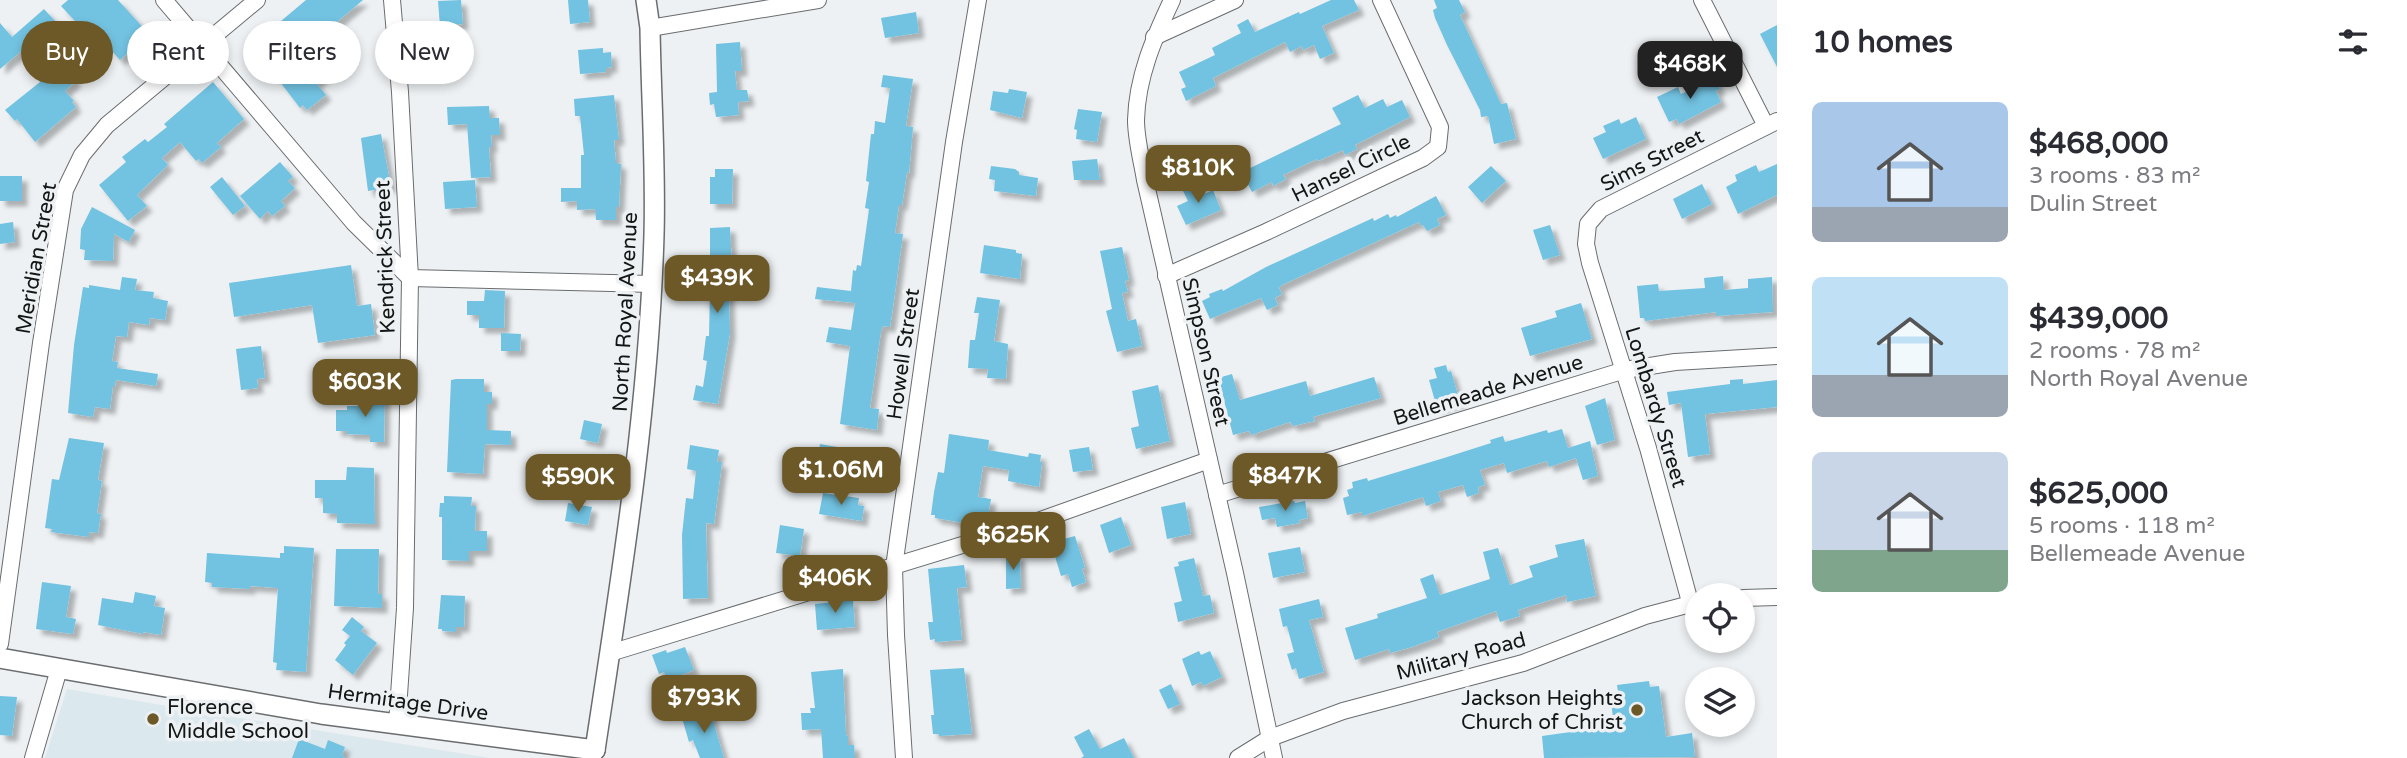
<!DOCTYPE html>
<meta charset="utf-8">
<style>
:root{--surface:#fff;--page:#f7f7f7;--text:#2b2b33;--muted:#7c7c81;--accent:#6d5928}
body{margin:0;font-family:"Varela Round",sans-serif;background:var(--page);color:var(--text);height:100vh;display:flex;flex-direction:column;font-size:26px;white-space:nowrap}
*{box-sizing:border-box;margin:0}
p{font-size:23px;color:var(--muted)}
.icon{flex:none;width:38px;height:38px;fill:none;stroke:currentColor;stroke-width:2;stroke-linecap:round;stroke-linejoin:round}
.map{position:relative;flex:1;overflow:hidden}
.side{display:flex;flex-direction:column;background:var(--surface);width:630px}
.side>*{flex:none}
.hud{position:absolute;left:21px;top:21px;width:665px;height:63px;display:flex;gap:14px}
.fabs{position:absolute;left:1685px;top:583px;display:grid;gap:14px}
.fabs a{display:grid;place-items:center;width:70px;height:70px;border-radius:50%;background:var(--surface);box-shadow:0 4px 10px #0003;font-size:35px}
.price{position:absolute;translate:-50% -60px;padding:0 16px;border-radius:14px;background:var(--accent);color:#fff;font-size:23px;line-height:46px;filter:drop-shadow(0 2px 4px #0008)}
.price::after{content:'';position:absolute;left:50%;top:42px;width:21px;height:16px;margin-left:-10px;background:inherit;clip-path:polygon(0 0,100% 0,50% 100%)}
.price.current{background:#222;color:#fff}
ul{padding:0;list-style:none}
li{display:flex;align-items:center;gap:21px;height:175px;padding:0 35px}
li span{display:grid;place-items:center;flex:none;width:196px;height:140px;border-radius:10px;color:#555}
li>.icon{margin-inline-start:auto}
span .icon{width:84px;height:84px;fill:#fffc;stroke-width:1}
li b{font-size:30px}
h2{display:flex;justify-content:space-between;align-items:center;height:84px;padding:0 35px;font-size:30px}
.pill{padding:0 24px;border-radius:32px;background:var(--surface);box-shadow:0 4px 10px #0003;font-size:24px;line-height:63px}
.pill.current{background:var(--accent);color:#fff}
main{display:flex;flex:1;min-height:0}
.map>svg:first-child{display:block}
.built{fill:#dbe8ed}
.building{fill:#72c2e1;filter:url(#shadow)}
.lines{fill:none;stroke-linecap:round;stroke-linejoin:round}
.minor-casing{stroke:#696d6f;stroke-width:18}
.tertiary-casing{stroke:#696d6f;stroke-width:22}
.minor{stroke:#fff;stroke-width:16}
.tertiary{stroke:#fff;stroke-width:19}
.poi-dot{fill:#6d5928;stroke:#edf1f3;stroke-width:2.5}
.labels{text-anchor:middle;stroke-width:7;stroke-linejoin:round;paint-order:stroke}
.street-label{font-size:21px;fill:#141616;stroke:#edf1f3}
.poi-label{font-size:21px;fill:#141616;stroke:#edf1f3;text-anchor:end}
</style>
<main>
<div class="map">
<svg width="1777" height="758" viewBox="0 0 1777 758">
<defs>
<filter id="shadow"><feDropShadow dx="5.5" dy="5.5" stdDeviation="2" flood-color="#0004"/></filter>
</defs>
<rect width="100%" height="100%" fill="#edf1f3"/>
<polygon class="built" points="67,689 197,711 490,758 45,758"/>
<g class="building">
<polygon points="68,0 118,0 149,34 120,60 104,42 69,72 76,81 65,91 74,101 72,102 76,107 35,142 17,119 15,121 5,110 40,82 37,78 88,35 61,6"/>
<polygon points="306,0 363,0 325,32 329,38 309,54 326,75 316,83 326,95 307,110 303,105 300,108 274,74 272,76 254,54 261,48 256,42"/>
<polygon points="461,0 463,24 440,26 438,1"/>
<polygon points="568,0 588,0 590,22 570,24"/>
<polygon points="1331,0 1354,0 1359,10 1322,26 1334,53 1320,59 1314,45 1303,50 1302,46 1290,52 1285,42 1213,78 1216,86 1186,101 1181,89 1186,87 1179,72 1215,55 1212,48 1241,33 1237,25 1248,19 1255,32 1299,12 1300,14"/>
<polygon points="1434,0 1459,0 1465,12 1460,15 1501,104 1507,103 1516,139 1494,144 1488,116 1481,117 1480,110 1447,45 1435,18 1433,10 1437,8"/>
<polygon points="44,9 56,22 0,69 0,23 12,37"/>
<polygon points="916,12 919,33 885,38 881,18"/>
<polygon points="1777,25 1777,67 1760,34"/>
<polygon points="740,42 742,71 735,71 737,90 747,90 749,101 738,102 739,115 716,117 714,104 710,105 709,93 717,92 716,44"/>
<polygon points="603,48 603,53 611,52 612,67 606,68 606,72 580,74 578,50"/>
<polygon points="883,75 913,79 906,126 913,127 909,173 907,172 902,205 899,205 895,233 903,234 893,307 890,327 883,326 881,331 870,408 879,409 877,430 840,424 850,346 826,342 829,327 851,330 855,303 815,299 817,287 851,291 853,270 856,271 857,265 861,266 869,209 865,208 869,182 866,181 871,134 874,134 875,121 885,123 890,88 881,87"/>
<polygon points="1715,78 1720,89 1716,91 1721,102 1679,124 1677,119 1669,122 1657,97 1678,87 1681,94"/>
<polygon points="213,82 244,119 217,143 221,147 202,163 199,159 196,161 180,142 162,158 168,165 137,195 147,206 128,221 99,185 126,162 122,157 145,139 148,142 167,127 164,124"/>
<polygon points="1009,89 1027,92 1022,118 990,110 993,91 1008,93"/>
<polygon points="614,95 619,140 614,140 616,163 621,164 619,207 616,207 616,220 596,220 595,209 577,210 577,201 561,202 561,188 581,188 581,155 584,155 580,116 575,116 574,99"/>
<polygon points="1358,95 1365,108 1383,99 1387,107 1402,100 1410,117 1355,145 1357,149 1345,155 1343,150 1318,161 1317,159 1283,175 1286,179 1273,186 1272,182 1252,192 1242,172 1341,124 1332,108"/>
<polygon points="489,106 490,118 499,118 500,135 491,135 492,147 489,147 491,177 471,178 467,124 448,125 447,107"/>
<polygon points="1078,109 1102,112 1097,142 1076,139 1077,130 1074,129"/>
<polygon points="1636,117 1646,139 1603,159 1593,138 1606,132 1603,126 1619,119 1621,124"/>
<polygon points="381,134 391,187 368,191 361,138"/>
<polygon points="1097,159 1100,180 1074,180 1072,161"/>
<polygon points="280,162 293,177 288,181 295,188 281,201 285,206 272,216 268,211 260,219 240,196"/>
<polygon points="1777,164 1777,195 1738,214 1726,187 1737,181 1735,175 1756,165 1759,172"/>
<polygon points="991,166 1015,169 1019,172 1019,175 1038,178 1036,196 994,191 995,180 989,179"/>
<polygon points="1491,166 1506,181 1482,203 1468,187"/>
<polygon points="715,169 733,169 732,204 710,204 710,177 715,177"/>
<rect x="0" y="176" width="22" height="25"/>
<polygon points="222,177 245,206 233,215 210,187"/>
<polygon points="475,180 477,207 445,209 443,182"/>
<polygon points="1197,184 1202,195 1213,190 1221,210 1186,225 1177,206 1188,201 1183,191"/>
<polygon points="1702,184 1712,204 1682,219 1673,199"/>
<polygon points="1436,196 1446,215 1437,219 1440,225 1427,231 1423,225 1421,226 1419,222 1282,285 1279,288 1282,294 1275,298 1278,305 1267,310 1261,298 1210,319 1202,301 1210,297 1209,294 1222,289 1223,291 1266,267 1373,218 1374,221 1388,214 1390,218 1396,215 1397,217"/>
<polygon points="92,207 135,230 129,242 114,234 113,261 84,260 85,250 80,249 81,229"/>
<polygon points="13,222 15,242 0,244 0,224"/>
<polygon points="1550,225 1560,255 1543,260 1533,230"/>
<polygon points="730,227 733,289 729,290 730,333 718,404 693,400 696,385 703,387 707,361 703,360 706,336 709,336 710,291 707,259 710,259 710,228"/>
<polygon points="984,245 1016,250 1016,253 1022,254 1020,279 980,273"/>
<polygon points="1122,247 1129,280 1125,281 1128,292 1122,293 1128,321 1136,319 1142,346 1117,352 1106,311 1112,309 1100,251"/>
<polygon points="351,265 357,306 371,304 375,335 318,343 312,305 234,317 229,283"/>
<polygon points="1723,276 1724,290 1748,288 1748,279 1772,277 1773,312 1716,316 1716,312 1645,321 1644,318 1640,318 1637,286 1658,284 1659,291 1705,288 1704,278"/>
<polygon points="122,277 137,279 135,290 154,292 153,298 168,301 165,320 150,318 149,325 129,322 127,337 116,336 112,361 118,362 117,368 158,374 156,386 116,380 115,386 113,386 110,409 95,407 93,417 68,413 74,345 83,287 89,288 89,285 120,290"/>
<polygon points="485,290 505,291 504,328 479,328 479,315 467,315 467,301 484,301"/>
<polygon points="977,297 1000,300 994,341 1008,344 1006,379 987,378 988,369 968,368 970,340 975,340 979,313 974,313"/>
<polygon points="1581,303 1592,339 1530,356 1521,328 1557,317 1555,311"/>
<polygon points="501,333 521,334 520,351 501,351"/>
<polygon points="261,346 265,378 257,379 258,388 241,390 236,349"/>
<polygon points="1446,365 1448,372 1451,371 1460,402 1437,408 1429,380 1437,378 1434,368"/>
<polygon points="1232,374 1240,400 1306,381 1310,396 1374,377 1381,398 1313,417 1315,421 1293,426 1290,422 1251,435 1249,431 1233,435 1218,378"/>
<polygon points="456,379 484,379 484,392 492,392 492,404 487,404 487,430 511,431 511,445 485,444 483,474 447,472 451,380"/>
<polygon points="1743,379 1743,384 1777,380 1777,407 1705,414 1710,454 1688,457 1681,403 1669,405 1667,392 1730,384 1730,380"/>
<polygon points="1158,385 1170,441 1136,449 1131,428 1139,426 1132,391"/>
<polygon points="372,390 385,390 384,442 370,442 370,435 347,434 347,431 336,431 336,410 347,410 347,406 371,406"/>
<polygon points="1605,398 1615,440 1597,445 1585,406"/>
<polygon points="584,420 602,424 598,443 580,439"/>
<polygon points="1562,429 1568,448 1590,441 1598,476 1583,480 1576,458 1549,467 1547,461 1507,473 1504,463 1480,470 1485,485 1478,487 1479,493 1467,497 1463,485 1438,492 1441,501 1426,506 1423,497 1362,516 1362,512 1347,515 1343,498 1349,496 1347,490 1353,488 1352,482 1367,478 1368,481 1444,458 1491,443 1490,440 1503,436 1505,442 1547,430 1548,433"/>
<polygon points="949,434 989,440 988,450 1028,457 1029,453 1041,455 1040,462 1042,462 1039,487 1008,481 1009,470 983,466 978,497 991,499 988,516 982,514 977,517 966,515 964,523 935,518 935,515 931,515 934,492 938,472 944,473"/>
<polygon points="69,438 104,443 98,480 102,481 97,513 101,514 98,533 89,532 89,537 51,532 52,529 45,528 52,479 59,480"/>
<polygon points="820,444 872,453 869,476 816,468"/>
<polygon points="690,445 719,450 717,462 722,462 714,524 706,523 708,598 683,599 682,535 686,498 693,499 696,471 687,469"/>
<polygon points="1089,447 1093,470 1073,472 1069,450"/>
<polygon points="347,467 374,468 375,524 337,523 337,514 323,513 323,498 315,498 315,480 346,480"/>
<polygon points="823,493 859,498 858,505 864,506 862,521 819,514"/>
<polygon points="444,496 472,497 471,506 476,506 475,531 487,531 487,551 469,551 469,561 442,560 442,517 439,517 440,503 444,503"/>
<polygon points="1294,501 1295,503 1305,501 1308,518 1299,520 1300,523 1277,527 1275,518 1262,520 1259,507"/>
<polygon points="1185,502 1191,534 1167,539 1161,507"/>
<polygon points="568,503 592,507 588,525 565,521"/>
<polygon points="1121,517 1131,545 1109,553 1100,525"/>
<polygon points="780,525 804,529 800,556 776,553"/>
<polygon points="1075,536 1085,568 1082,569 1086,582 1072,587 1068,574 1061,576 1053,550 1063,548 1060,540"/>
<polygon points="1584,539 1596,596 1567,602 1566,595 1518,610 1520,616 1500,622 1496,611 1437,632 1439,637 1412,647 1390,653 1389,649 1355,660 1345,628 1378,618 1377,614 1427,598 1420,579 1433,574 1440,595 1490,579 1483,552 1498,548 1510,585 1533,577 1529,566 1558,557 1555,545"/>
<polygon points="284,546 314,548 306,672 276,670 277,663 273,662 278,588 250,586 250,589 212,587 212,583 205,582 207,553 280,558 280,553 284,553"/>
<polygon points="1300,547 1305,572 1273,578 1268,553"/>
<polygon points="336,549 379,549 378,594 382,594 382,608 334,606"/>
<polygon points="1020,555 1021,588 1006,589 1006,556"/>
<polygon points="1194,558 1203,596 1210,595 1214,613 1178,622 1174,603 1182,601 1174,567 1179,566 1178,562"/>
<polygon points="964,565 967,587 957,588 962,640 935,642 935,639 930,640 928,622 933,622 928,569"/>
<polygon points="42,582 71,586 66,617 76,619 73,634 36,629"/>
<polygon points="135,592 156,596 154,606 165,608 161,635 143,632 143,634 98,625 102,598 133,603"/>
<polygon points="441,595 465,596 464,627 456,627 456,632 442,631 442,629 438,629"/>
<polygon points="1319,599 1323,617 1309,620 1324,672 1299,679 1296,668 1292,670 1287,654 1294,652 1287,626 1283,627 1279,609"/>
<polygon points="853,600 855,627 817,630 815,604"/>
<polygon points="352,617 364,627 361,631 377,643 353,675 335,660 346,645 344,643 350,636 342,630"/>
<polygon points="685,647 694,670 667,681 664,672 659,674 652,655 666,650 667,653"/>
<polygon points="1199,651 1201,655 1210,651 1222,677 1203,686 1201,682 1192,686 1182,659"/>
<polygon points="964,668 972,734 939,736 939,734 933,734 931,715 934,715 930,670"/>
<polygon points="843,669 846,736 848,735 848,745 854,745 855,758 823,758 821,729 802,730 801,713 811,713 810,708 815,708 811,672"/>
<polygon points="1649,681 1650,687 1659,686 1666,737 1692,733 1695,757 1544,758 1542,736 1614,726 1610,694 1618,692 1617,685"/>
<polygon points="1171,684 1180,704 1168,709 1159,690"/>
<polygon points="0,696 17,697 12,736 0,735"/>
<polygon points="710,710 724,758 700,758 693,740 689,742 682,718"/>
<polygon points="1089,729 1100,749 1124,738 1134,758 1081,758 1084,756 1074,737"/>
<polygon points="299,739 325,749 328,740 345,747 342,755 345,758 292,758"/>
</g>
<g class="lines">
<defs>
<g id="minor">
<polyline points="164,0 354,223 410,278 652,284"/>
<polyline points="392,0 400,92 410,278 405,608 397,724"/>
<path d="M1172,0C1154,38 1137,77 1136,120C1136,140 1142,161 1145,180L1235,573L1274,758"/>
<polyline points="1702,0 1766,126"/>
<polyline points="650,28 818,0"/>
<polyline points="1154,37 1235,0"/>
<polyline points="1166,276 1266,232 1423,158 1438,147 1440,127 1381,0"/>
<polyline points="1217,495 1625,370 1675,362 1777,356"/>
<polyline points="1743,598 1777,597"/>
<polyline points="1690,602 1648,448 1590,263 1586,244 1588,224 1601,209 1777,121"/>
<polyline points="0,644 41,343 65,190 82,155 107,125 257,0"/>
<polyline points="610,653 1021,527 1209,460"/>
<polyline points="33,758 59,669"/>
<polyline points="904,758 896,635 894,567 954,142 978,0"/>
<polyline points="1238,758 1270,738 1343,711 1523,663 1645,616 1698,602"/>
</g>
<g id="tertiary">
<polyline points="0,658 321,714 595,750"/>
<path d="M595,750C621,579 649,408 654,235C656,166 651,96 650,28L646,0"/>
</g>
</defs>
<use href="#minor" class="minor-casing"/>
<use href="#tertiary" class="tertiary-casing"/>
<use href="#minor" class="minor"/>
<use href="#tertiary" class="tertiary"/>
</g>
<g class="poi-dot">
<circle cx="1637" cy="710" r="7"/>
<circle cx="153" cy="719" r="7"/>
</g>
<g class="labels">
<g class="street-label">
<text transform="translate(1652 160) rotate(-27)" y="7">Sims Street</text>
<text transform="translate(1351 168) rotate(-26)" y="7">Hansel Circle</text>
<text transform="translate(385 257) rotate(-92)" y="7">Kendrick Street</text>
<text transform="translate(36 258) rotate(-80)" y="7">Meridian Street</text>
<text transform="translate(625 312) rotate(-87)" y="7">North Royal Avenue</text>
<text transform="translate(1206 352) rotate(77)" y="7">Simpson Street</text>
<text transform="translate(903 354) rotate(-82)" y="7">Howell Street</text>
<text transform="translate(1488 390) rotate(-17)" y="7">Bellemeade Avenue</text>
<text transform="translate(1656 407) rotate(73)" y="7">Lombardy Street</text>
<text transform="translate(1461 656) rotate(-15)" y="7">Military Road</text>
<text transform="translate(408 702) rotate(8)" y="7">Hermitage Drive</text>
</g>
<g class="poi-label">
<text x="1623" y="705">Jackson Heights<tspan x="1623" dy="24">Church of Christ</tspan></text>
<text x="167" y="714" text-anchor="start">Florence<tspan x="167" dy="24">Middle School</tspan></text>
</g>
</g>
</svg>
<div class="fabs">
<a><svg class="icon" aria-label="locate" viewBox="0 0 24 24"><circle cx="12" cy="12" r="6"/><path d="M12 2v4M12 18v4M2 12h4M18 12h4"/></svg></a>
<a><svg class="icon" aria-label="layers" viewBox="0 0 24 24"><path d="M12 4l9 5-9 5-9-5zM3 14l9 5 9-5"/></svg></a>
</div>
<b class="price current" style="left:1690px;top:101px">$468K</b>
<b class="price" style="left:1198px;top:205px">$810K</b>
<b class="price" style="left:717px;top:315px">$439K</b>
<b class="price" style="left:365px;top:419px">$603K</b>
<b class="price" style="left:841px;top:507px">$1.06M</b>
<b class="price" style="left:1285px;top:513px">$847K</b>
<b class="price" style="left:578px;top:514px">$590K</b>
<b class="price" style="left:1013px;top:572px">$625K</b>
<b class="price" style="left:835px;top:615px">$406K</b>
<b class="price" style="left:704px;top:735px">$793K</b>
<div class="hud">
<a class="pill current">Buy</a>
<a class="pill">Rent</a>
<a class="pill">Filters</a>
<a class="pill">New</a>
</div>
</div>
<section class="side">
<h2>10 homes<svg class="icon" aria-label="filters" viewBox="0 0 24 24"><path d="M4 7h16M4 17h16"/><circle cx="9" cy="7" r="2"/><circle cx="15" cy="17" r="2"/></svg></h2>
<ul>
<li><span style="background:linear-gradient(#a9c7e8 75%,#9aa5b1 0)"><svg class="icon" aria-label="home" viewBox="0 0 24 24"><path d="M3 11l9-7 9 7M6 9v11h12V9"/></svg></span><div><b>$468,000</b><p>3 rooms · 83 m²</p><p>Dulin Street</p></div></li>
<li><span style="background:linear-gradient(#bfe0f5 70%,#9aa5b1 0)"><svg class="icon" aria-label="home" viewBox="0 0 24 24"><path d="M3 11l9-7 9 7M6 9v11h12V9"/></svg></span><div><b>$439,000</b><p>2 rooms · 78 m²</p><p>North Royal Avenue</p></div></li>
<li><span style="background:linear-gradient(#c9d6e8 70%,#7fa58c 0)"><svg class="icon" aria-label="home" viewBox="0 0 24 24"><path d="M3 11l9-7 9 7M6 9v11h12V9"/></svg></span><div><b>$625,000</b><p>5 rooms · 118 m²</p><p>Bellemeade Avenue</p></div></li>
</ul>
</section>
</main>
